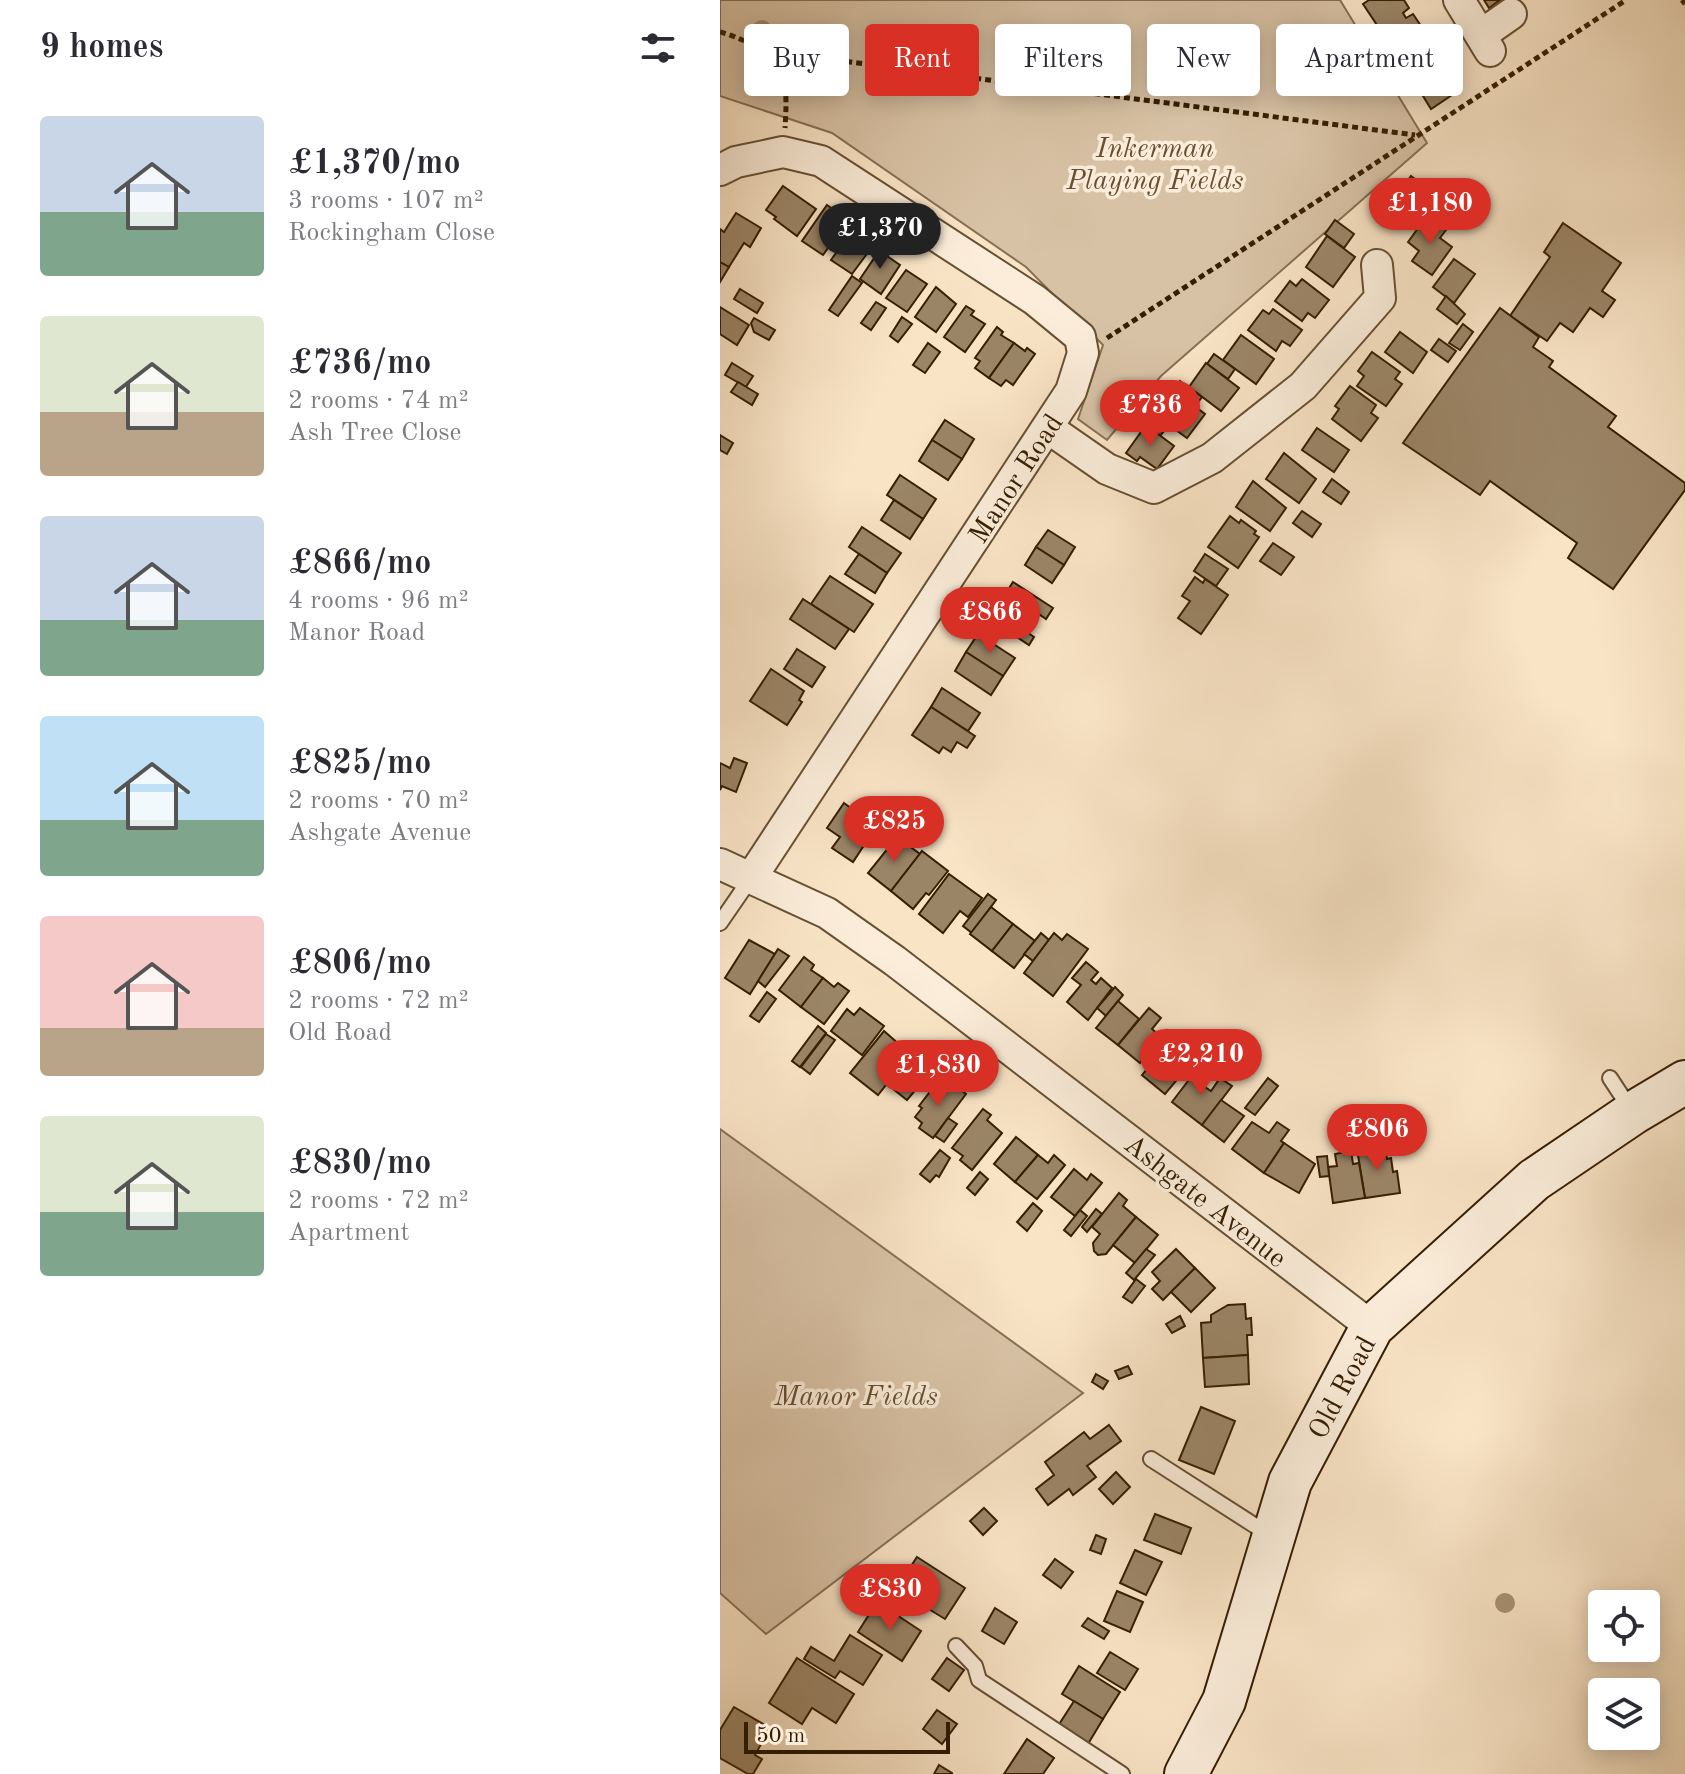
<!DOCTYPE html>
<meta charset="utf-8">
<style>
:root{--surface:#fff;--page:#f7f7f7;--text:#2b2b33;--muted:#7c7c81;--accent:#d93025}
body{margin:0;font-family:"Old Standard TT",serif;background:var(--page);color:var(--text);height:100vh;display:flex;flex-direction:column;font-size:30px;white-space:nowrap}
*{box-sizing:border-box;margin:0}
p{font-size:26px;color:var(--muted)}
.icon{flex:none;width:44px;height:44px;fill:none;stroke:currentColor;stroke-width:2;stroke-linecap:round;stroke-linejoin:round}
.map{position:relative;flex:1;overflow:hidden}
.drawer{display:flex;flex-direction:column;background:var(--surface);width:720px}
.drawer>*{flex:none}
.guide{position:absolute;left:24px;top:24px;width:760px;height:72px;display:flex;gap:16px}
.tools{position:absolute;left:868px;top:1590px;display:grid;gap:16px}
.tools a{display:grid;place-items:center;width:72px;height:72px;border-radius:8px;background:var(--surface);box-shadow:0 4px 20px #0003;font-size:40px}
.scale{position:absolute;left:24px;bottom:20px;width:206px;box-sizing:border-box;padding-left:8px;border:4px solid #361e01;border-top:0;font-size:22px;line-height:28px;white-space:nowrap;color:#361e01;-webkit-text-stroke:6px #fbedda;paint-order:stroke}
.price{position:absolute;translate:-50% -68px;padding:0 18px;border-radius:28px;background:var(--accent);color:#fff;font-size:26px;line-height:52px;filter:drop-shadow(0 2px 4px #0008)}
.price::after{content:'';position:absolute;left:50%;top:48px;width:24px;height:18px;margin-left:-12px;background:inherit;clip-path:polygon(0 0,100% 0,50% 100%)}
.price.on{background:#222;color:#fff}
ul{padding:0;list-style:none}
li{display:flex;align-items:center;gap:24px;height:200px;padding:0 40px}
li span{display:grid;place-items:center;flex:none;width:224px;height:160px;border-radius:8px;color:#555}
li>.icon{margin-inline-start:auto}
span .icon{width:96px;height:96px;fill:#fffc;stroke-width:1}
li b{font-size:34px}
h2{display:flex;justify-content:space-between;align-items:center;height:96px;padding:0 40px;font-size:34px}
.chip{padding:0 28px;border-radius:8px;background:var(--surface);box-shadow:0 4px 20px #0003;font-size:28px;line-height:72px}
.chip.on{background:var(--accent);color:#fff}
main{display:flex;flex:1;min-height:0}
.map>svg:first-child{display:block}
.green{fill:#d8c2a5;stroke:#877053;stroke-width:2}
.building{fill:#9b8567;stroke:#361e01;stroke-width:2}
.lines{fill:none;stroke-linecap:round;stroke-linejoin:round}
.lane-casing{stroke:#675032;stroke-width:18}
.street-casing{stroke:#675032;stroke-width:34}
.secondary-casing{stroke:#361e01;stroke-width:46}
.path{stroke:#361e01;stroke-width:5;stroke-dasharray:6 4;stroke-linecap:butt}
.lane{stroke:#fbedda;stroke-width:14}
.street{stroke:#fbedda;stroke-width:30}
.secondary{stroke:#fbedda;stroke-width:42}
.tree{fill:#a99275}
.labels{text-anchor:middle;stroke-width:7;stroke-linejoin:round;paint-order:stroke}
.park-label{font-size:28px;font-style:italic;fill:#674f32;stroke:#fbedda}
.street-label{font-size:28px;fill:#361e01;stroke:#fbedda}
</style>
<main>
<section class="drawer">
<h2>9 homes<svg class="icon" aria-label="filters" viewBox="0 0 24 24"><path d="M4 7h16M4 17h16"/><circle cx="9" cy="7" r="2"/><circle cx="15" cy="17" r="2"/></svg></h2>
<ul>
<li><span style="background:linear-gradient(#c9d6e8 60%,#7fa58c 0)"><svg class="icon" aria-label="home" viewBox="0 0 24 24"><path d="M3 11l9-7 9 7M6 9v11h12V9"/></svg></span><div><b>£1,370/mo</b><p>3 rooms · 107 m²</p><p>Rockingham Close</p></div></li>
<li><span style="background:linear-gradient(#dfe7d0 60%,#b9a48a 0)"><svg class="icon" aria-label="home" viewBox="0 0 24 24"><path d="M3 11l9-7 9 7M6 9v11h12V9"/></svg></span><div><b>£736/mo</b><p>2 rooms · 74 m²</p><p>Ash Tree Close</p></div></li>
<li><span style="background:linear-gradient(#c9d6e8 65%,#7fa58c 0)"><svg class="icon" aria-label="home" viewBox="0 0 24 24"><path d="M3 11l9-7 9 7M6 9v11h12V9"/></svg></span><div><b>£866/mo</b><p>4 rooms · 96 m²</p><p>Manor Road</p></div></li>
<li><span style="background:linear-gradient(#bfe0f5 65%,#7fa58c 0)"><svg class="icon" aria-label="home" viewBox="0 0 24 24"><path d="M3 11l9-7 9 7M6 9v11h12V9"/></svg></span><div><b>£825/mo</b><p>2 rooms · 70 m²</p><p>Ashgate Avenue</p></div></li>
<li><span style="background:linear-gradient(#f6c9c9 70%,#b9a48a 0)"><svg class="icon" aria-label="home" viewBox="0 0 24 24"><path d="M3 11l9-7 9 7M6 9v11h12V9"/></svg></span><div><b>£806/mo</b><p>2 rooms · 72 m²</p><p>Old Road</p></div></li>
<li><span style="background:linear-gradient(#dfe7d0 60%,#7fa58c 0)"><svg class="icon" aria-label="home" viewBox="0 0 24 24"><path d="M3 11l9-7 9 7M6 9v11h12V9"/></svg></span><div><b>£830/mo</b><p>2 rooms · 72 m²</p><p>Apartment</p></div></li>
</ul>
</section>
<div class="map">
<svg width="965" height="1774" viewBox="0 0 965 1774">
<rect width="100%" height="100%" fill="#f9e4c6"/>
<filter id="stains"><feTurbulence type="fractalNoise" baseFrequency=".0025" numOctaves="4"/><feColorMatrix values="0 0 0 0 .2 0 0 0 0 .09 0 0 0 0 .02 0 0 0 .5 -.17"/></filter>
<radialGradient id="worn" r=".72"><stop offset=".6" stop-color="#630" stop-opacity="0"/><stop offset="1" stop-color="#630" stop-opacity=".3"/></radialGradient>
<g class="green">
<polygon points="0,0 620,0 707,143 441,376 387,440 358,419 383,345 306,267 112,133 0,96"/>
<polygon points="0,1129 363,1393 46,1634 0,1593"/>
</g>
<g class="building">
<polygon points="649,0 684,0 689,8 683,13 686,18 693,14 709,38 678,58 662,34 666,31 662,26 659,28 643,4"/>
<polygon points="764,0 780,0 769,8"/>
<polygon points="710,48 738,91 711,109 684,65"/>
<polygon points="691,176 715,194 690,227 667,210"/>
<polygon points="63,186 96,209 77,236 54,219 56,217 46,210"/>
<polygon points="107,205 128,220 103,255 82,241"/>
<polygon points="16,213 41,228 30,247 24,243 9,267 0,262 0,229 4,232"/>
<polygon points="707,216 726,230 720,238 732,247 712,275 692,261 699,251 688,242"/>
<polygon points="615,220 634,234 624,248 605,234"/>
<polygon points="843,223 901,263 882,291 895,300 883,317 870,308 853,332 840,323 827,341 790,316 830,257 824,252"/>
<polygon points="131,232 152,247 132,274 111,260"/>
<polygon points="607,236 635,257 613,287 586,267"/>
<polygon points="163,245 171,251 167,256 180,265 161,294 140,279"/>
<polygon points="734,259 755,274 734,303 713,287"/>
<polygon points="0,262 9,267 0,282"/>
<polygon points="186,270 207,284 187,312 166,298"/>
<polygon points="132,276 142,283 118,316 109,310"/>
<polygon points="582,279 609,300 595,318 588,313 582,321 555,301 570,281 576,286"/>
<polygon points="216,287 236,304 216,332 195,317"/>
<polygon points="20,289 43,303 37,313 14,299"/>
<polygon points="726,296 745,314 737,324 717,309"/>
<polygon points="156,302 166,308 151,330 141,323"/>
<polygon points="246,306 254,311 251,315 265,324 245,352 224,337"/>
<polygon points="0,307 29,325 17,345 0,334"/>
<polygon points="780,308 819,337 813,347 833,361 829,367 896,416 888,427 965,483 965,490 893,589 848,558 857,543 770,481 760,495 683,443"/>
<polygon points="553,309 582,330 570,346 562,341 556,351 528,330 543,310 549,314"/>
<polygon points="182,317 192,324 178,342 170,336"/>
<polygon points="34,318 55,330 49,340 34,332 31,323"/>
<polygon points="743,324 753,332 740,350 729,343"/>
<polygon points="277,327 283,332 281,335 294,343 269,378 255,368 260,361 255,358"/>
<polygon points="680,332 707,352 693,373 665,352"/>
<polygon points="521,335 554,359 536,384 503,360"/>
<polygon points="719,339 736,351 728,362 711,350"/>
<polygon points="208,343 220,352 205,373 193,365"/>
<polygon points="294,343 305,351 307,348 315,354 293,385 286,380 281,386 269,378"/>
<polygon points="652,352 680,372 675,379 682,384 666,406 637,386 644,376 638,371"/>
<polygon points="494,354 515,369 508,379 487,364"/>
<polygon points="12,363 33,376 26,387 5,375"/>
<polygon points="486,363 519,388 501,411 469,387"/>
<polygon points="460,381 482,397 475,406 453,390"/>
<polygon points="18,382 38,394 32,405 11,392"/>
<polygon points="630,386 656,405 651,413 658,418 641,441 612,419 619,409 615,406"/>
<polygon points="451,389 485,414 467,438 433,413"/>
<polygon points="430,411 449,425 440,436 422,422"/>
<polygon points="225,420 254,439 242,459 212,440"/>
<polygon points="426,425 454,446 437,469 420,457 417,461 406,453"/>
<polygon points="597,428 629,450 614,472 582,450"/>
<polygon points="0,435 13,443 7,454 0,450"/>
<polygon points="212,440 242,459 228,480 199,461"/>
<polygon points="564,453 596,479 579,503 546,479"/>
<polygon points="180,475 216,499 203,519 167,495"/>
<polygon points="612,479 629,492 621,504 603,492"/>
<polygon points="533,481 566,508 550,531 516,507"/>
<polygon points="174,500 203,519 190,539 161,520"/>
<polygon points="582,511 601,524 592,537 573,523"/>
<polygon points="510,516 519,523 521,520 536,531 534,534 539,537 518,568 488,547"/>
<polygon points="142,527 181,553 167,573 129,547"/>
<polygon points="328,530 355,547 344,565 316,547"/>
<polygon points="553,543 574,557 561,575 540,561"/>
<polygon points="316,547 344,565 332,583 305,565"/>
<polygon points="139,554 167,573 155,593 125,574"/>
<polygon points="485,554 508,569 496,586 474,571"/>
<polygon points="110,576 153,604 134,632 91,604"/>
<polygon points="475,577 483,583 485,579 508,595 481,634 458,618 470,601 462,596"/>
<polygon points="293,582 333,608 326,619 313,610 307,618 281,601"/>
<polygon points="83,599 129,629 115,649 70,619"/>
<polygon points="281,601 307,618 301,628 314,637 309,645 269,619"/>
<polygon points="258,634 295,658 283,676 246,652"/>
<polygon points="77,649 105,667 92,687 64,669"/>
<polygon points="246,652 283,676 271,695 235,671"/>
<polygon points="51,669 84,691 79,700 82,702 67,725 30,701"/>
<polygon points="222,688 260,713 248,731 211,707"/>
<polygon points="211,707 255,736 247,748 237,742 231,752 223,747 219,753 192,735"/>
<polygon points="14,758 27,763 16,792 2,786 0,790 0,763 10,768"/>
<polygon points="124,803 136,812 144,805 160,817 156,822 158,824 133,862 112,848 120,837 107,828"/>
<polygon points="177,837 200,854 171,891 148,873"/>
<polygon points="202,851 228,871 209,895 206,893 193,909 171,891"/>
<polygon points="229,874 262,898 248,917 240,911 223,933 199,914"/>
<polygon points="268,894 276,900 252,933 243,926"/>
<polygon points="271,907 293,924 272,951 250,934"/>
<polygon points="293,924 315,941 294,968 272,951"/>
<polygon points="321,933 329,940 313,961 304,954"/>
<polygon points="334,933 342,940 347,934 368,949 333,996 304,973"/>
<polygon points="29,940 55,954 30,994 5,978"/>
<polygon points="58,949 69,956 45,987 38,981"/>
<polygon points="84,957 94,965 91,970 103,978 81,1007 59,990"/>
<polygon points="366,962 378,972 371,980 376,984 381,978 392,988 368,1020 347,1002 361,985 352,978"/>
<polygon points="103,978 114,987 118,983 129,991 104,1024 81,1007"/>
<polygon points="395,987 403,995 386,1016 377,1008"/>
<polygon points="47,992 56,999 39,1022 30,1016"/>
<polygon points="398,1001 419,1019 398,1045 376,1028"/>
<polygon points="140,1008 164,1026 142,1055 111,1031 127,1009 134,1015"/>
<polygon points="429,1008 441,1018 432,1029 441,1037 420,1063 398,1045"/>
<polygon points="98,1026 106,1033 80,1067 72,1061"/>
<polygon points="447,1030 454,1036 429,1066 422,1060"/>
<polygon points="164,1031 180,1045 177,1048 188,1057 158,1095 130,1073"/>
<polygon points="106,1034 115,1040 90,1074 81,1067"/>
<polygon points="453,1038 476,1057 445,1094 422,1075"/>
<polygon points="188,1057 209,1074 187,1100 167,1084"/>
<polygon points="478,1068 486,1074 479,1083 491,1091 500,1078 512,1086 482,1125 452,1102"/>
<polygon points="548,1078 558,1086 535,1115 525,1108"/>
<polygon points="219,1080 232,1090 236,1086 246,1094 213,1138 199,1128 202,1123 195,1117 202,1108 199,1106"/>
<polygon points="501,1100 524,1116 504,1142 482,1125"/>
<polygon points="263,1109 271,1115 267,1120 282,1133 252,1170 240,1160 243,1156 232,1148"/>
<polygon points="228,1118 237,1124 224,1142 215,1136"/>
<polygon points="532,1122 549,1133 557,1122 569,1130 561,1141 564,1143 544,1173 512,1149"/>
<polygon points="296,1137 318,1155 295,1182 274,1164"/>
<polygon points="564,1143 595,1164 579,1193 544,1173"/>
<polygon points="665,1145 667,1159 671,1158 673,1172 677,1171 680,1193 645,1198 637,1149"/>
<polygon points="220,1150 230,1158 219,1177 216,1175 210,1182 200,1174"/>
<polygon points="631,1151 633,1164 639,1163 645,1198 613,1203 608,1167 617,1166 615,1154"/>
<polygon points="318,1155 328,1163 334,1155 345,1165 317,1199 295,1182"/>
<polygon points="607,1156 609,1176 600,1177 597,1157"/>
<polygon points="354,1169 367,1180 371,1174 382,1183 355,1216 331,1197"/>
<polygon points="260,1172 268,1179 255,1195 247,1188"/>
<polygon points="399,1193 407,1200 403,1206 416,1217 386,1254 378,1255 374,1251 373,1243 380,1234 372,1227"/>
<polygon points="313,1203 322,1211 307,1231 297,1222"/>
<polygon points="376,1209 382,1214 367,1232 362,1227"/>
<polygon points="360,1210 367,1216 351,1236 344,1230"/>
<polygon points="416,1217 438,1235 415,1263 393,1245"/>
<polygon points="426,1249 435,1255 414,1280 406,1273"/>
<polygon points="456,1249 475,1268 443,1300 432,1289 440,1281 432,1272"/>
<polygon points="475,1268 495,1288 471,1312 451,1292"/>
<polygon points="416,1279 425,1286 412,1303 403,1297"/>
<polygon points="525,1304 526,1319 531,1318 532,1335 527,1335 528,1355 483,1358 481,1323 491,1322 491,1315 508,1305"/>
<polygon points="460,1316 465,1326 452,1333 446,1324"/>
<polygon points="528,1355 529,1384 485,1387 483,1358"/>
<polygon points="408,1366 412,1374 399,1379 395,1371"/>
<polygon points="376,1374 388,1381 383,1389 372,1382"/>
<polygon points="481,1407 515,1421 494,1474 459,1460"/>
<polygon points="389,1425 401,1441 367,1466 376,1477 353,1495 349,1489 328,1505 316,1489 334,1475 325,1462 364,1432 370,1439"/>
<polygon points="396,1472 410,1487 393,1504 379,1489"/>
<polygon points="264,1508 277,1521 263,1535 250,1521"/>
<polygon points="435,1514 471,1528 461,1554 424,1540"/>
<polygon points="376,1535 386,1539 381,1554 370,1550"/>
<polygon points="415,1550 442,1562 426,1595 400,1583"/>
<polygon points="197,1557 245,1588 225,1619 189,1597 199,1582 186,1574"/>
<polygon points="335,1559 353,1572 341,1588 323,1575"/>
<polygon points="397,1591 423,1602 410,1632 384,1621"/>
<polygon points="157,1602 201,1631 182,1661 138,1632"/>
<polygon points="275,1608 297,1622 284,1644 262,1631"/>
<polygon points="368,1618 389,1631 384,1639 362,1626"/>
<polygon points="130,1635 162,1655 143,1685 120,1671 115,1678 84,1659 91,1647 114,1661"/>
<polygon points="390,1652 418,1669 405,1690 377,1673"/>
<polygon points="77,1658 134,1694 116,1723 92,1708 82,1724 49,1703"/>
<polygon points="227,1658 244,1670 229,1691 212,1679"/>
<polygon points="359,1666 400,1692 383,1719 342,1694"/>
<polygon points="354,1701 383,1719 368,1744 338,1726"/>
<polygon points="14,1707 50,1728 35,1755 42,1759 33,1774 28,1774 0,1758 0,1730"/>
<polygon points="217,1710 237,1724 222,1744 203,1729"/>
<polygon points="307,1739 334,1758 323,1774 284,1774"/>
<polygon points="219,1765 232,1773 232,1774 214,1774"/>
</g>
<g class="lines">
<defs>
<g id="lane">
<polyline points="0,923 31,878"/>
<polyline points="890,1078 911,1110"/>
<polyline points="431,1459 548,1534"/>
<polyline points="236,1646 255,1666 259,1680 402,1774"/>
</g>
<g id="street">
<polyline points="739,0 770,51"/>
<polyline points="761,35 791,14"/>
<polyline points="0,170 16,162 63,152 101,161 315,300 360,337 363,353 351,391 31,878"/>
<polyline points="328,428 387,469 434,488 492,458 583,386 660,298 657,265"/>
<polyline points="0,864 107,913 175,961 652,1327"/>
</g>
<polyline id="secondary" points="466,1774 504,1701 570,1482 652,1327 814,1180 913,1113 965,1082"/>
</defs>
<use href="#lane" class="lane-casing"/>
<use href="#street" class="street-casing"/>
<use href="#secondary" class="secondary-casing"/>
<g class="path">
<polyline points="962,0 965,4"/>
<path d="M0,32C19,37 51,51 60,69C68,84 66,111 65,128"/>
<polyline points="37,50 695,135"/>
<polyline points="387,338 906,0"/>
</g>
<use href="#lane" class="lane"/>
<use href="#street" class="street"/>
<use href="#secondary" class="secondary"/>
</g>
<g class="tree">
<circle cx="42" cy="30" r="10"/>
<circle cx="66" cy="62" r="10"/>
<circle cx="34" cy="63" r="10"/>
<circle cx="785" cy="1603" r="10"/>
</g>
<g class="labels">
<g class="park-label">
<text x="435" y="157">Inkerman<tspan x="435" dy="32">Playing Fields</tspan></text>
<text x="136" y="1405">Manor Fields</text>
</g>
<g class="street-label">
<text transform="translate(295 478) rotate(-57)" y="10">Manor Road</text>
<text transform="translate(486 1200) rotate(38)" y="10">Ashgate Avenue</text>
<text transform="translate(621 1387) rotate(-62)" y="10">Old Road</text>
</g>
</g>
<rect width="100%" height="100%" filter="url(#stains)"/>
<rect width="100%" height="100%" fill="url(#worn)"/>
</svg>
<div class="tools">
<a><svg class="icon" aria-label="locate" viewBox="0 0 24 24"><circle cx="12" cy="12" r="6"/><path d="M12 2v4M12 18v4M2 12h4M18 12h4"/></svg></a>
<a><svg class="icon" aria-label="layers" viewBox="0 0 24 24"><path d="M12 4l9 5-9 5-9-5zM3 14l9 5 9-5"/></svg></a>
</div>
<div class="scale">50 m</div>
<b class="price" style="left:710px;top:246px">£1,180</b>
<b class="price on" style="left:160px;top:271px">£1,370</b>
<b class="price" style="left:430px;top:448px">£736</b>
<b class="price" style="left:270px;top:655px">£866</b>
<b class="price" style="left:174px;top:864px">£825</b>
<b class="price" style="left:481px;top:1097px">£2,210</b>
<b class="price" style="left:218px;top:1108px">£1,830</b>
<b class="price" style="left:657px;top:1172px">£806</b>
<b class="price" style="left:170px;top:1632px">£830</b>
<div class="guide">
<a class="chip">Buy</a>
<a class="chip on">Rent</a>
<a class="chip">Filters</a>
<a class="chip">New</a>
<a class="chip">Apartment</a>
</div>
</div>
</main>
